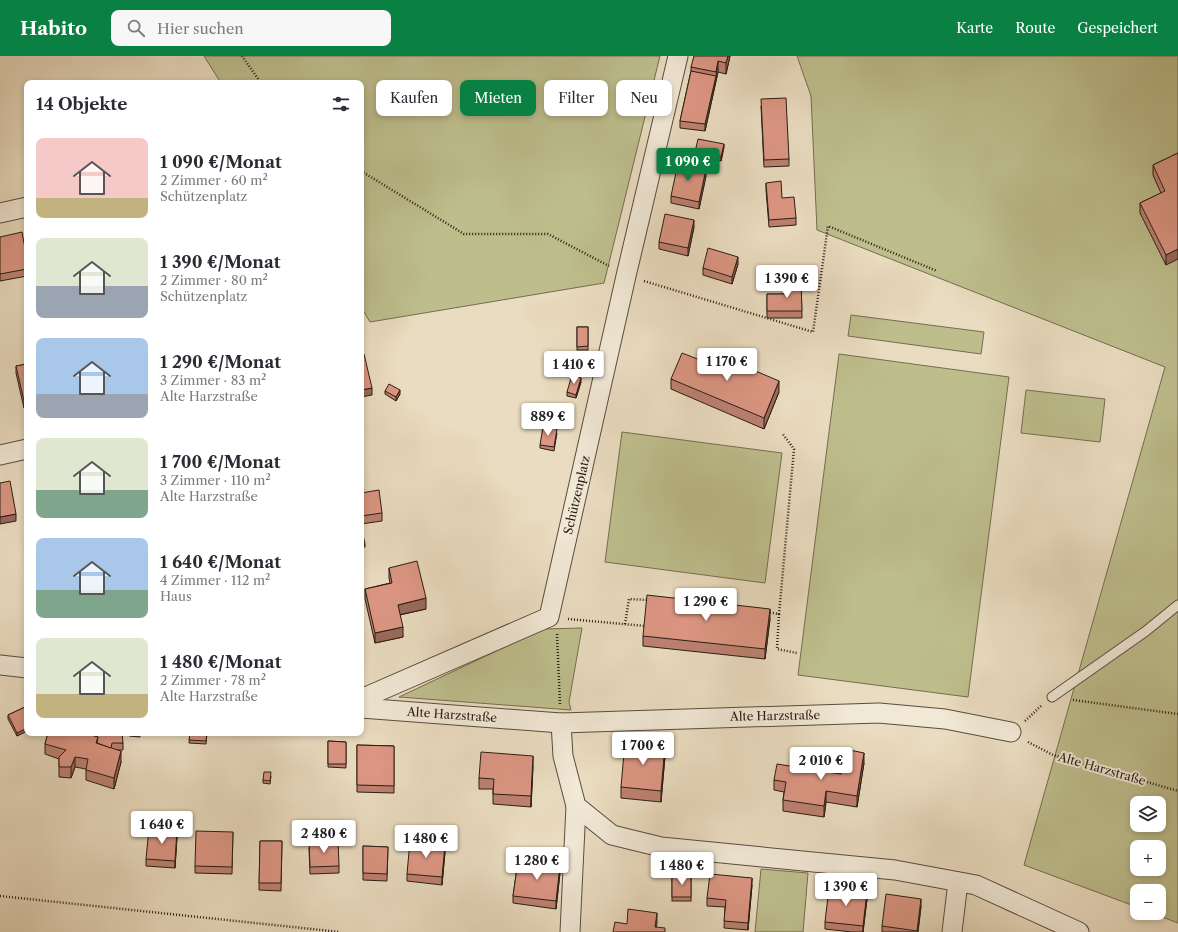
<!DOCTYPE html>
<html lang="de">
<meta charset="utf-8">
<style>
:root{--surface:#fff;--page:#f7f7f7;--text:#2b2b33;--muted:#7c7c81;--accent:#0b8043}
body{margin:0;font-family:"Libre Caslon Text",serif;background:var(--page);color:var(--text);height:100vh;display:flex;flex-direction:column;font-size:15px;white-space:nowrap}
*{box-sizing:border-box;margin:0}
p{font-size:13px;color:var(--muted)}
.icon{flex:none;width:22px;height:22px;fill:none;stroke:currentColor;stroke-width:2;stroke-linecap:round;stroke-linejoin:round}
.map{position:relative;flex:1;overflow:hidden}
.drawer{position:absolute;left:24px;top:24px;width:340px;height:656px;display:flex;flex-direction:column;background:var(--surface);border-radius:8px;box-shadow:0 2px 6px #0003}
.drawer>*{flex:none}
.banner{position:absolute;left:376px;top:24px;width:380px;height:36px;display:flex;gap:8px}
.controls{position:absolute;left:1130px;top:740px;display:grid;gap:8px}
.controls a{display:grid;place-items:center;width:36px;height:36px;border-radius:8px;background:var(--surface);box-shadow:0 2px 6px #0003;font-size:20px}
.price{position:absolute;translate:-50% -34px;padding:0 9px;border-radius:4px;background:#fff;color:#222;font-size:13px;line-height:26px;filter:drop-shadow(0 1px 2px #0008)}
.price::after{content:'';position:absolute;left:50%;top:24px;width:12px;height:9px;margin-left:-6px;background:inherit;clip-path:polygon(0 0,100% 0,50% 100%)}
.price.active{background:var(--accent);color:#fff}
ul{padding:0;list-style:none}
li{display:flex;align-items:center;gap:12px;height:100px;padding:0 12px}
li span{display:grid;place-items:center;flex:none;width:112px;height:80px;border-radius:8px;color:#555}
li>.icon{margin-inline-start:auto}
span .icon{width:48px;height:48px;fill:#fffc;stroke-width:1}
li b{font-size:17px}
h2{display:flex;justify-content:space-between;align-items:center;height:48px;padding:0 12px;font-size:17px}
.pill{padding:0 14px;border-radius:8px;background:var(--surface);box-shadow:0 2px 6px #0003;font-size:14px;line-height:36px}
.pill.active{background:var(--accent);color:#fff}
header{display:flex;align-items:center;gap:24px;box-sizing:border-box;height:56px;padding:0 20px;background:var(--accent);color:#fff}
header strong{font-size:19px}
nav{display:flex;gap:22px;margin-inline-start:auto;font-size:14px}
.search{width:280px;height:36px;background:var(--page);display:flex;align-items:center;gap:10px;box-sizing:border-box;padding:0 14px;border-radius:8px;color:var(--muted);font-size:15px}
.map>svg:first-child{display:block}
.green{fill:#bebe8d;stroke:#746d50;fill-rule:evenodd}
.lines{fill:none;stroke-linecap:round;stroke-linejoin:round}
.service-casing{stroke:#594c3f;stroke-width:11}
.minor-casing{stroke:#594c3f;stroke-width:21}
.path{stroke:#291c14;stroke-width:2.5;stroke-dasharray:1 2;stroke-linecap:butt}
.service{stroke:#f1e8d6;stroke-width:9}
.minor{stroke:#f1e8d6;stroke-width:19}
.wall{fill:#bd8171;stroke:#291c14}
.shaded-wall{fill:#9a695c;stroke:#291c14}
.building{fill:#dc9683;stroke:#291c14}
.labels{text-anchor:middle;stroke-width:4;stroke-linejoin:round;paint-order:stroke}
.street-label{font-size:12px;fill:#291c14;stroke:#f1e8d6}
</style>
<header>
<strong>Habito</strong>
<div class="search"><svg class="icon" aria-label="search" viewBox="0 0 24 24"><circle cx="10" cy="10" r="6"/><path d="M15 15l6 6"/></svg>Hier suchen</div>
<nav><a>Karte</a><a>Route</a><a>Gespeichert</a></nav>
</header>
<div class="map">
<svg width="1178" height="876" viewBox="0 0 1178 876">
<rect width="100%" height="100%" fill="#eadcc0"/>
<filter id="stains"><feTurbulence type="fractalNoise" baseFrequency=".005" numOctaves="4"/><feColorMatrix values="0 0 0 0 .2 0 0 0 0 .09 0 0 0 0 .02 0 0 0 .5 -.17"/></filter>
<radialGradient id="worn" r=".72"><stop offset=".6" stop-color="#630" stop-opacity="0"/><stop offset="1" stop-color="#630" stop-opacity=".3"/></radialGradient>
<g class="green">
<polygon points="204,0 660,0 604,227 370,266 361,251 361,27 221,27"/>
<path d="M797,0H1178V867L1152,857H1159V835H1137V851L1024,809L1165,311L817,174L811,40ZM1137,747H1159V769H1137ZM1137,791H1159V813H1137Z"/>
<polygon points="851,259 984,276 981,298 848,280"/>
<polygon points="839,298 1009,321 968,641 798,619"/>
<polygon points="1026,334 1105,343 1100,386 1021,377"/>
<polygon points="622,376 782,397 765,527 605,506"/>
<polygon points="582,572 569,646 571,654 399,641 543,573"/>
<polygon points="761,813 808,817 803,876 755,876"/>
</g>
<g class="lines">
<defs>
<polyline id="service" points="1052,641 1146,575 1178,549"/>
<g id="minor">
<polyline points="0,157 27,151"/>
<polyline points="0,399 27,393"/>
<polyline points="0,609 27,612"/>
<polyline points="361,643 549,561 626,220 678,0"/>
<polyline points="361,652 561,667 879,657 945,663 1011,676"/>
<polyline points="561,667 563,700 576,750 612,779 661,791 895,814 976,829 1079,876"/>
<polyline points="570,876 576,750"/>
<polyline points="952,876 958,826"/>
</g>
</defs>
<use href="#service" class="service-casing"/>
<use href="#minor" class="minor-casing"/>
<g class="path">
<polyline points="242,0 261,27"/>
<polyline points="361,115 464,178 548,178 609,210"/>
<polyline points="644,225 813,276 828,170 937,215"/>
<polyline points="767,556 779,558 794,393 782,377"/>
<polyline points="779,558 777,593 797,597"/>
<polyline points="568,563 645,570"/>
<polyline points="625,568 629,543 649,544"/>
<polyline points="557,578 560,648"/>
<polyline points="1073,644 1178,658"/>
<polyline points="1025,665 1042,649"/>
<polyline points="1028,686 1053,699 1178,735"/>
<polyline points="0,840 340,876"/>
</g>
<use href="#service" class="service"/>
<use href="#minor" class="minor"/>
</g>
<g class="wall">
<polygon points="730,0 726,18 718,16 705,75 680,72 680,65 691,15 691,11"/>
<polygon points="761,50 789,103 789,110 764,111"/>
<polygon points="724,91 721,105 695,100 695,96"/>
<polygon points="1178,97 1166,209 1140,157 1140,147 1161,137 1153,119 1153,109"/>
<polygon points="706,120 699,153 671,147 671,140"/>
<polygon points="766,127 782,142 796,162 796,169 769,171 766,134"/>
<polygon points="694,171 688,200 659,193 659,186"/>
<polygon points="0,181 27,203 27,220 0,225"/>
<polygon points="738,208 732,228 703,219 703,212"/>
<polygon points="801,226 802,262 767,262 767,238 788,238"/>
<rect x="577" y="271" width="11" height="23"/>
<polygon points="27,308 24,352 16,317 16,310"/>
<polygon points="671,323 779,336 764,373 671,333"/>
<polygon points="581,326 576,342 567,340 567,336"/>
<polygon points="385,335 400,338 396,345 385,338"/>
<polygon points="557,377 554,395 540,392 540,389"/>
<polygon points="361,437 382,457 382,465 361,468"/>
<polygon points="389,512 426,553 400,559 403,581 375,587 365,543 365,533 390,527 389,522"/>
<polygon points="770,563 765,603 643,590 643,580"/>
<polygon points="27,650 27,675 17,680 8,663 8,659"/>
<polygon points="48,677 123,687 123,694 118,694 121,706 114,733 86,724 86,713 75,711 71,722 59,721 59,703 45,698 45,688"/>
<polygon points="129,677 140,677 140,681 129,680"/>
<polygon points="190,677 207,677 206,688 189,687"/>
<polygon points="328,685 346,686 346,712 328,711"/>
<polygon points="357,689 394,690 394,737 357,736"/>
<polygon points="665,700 661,746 621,742 621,731"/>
<polygon points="864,707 857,751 826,746 824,761 783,755 783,744 784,736 774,734 774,724 841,718"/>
<polygon points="533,710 531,751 493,748 493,733 479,733 479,722"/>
<polygon points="271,720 270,728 263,727 263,724"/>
<polygon points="233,776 232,818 195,817 195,810"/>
<polygon points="177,781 175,812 146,810 146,803"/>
<polygon points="260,785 282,785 281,835 259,834"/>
<polygon points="363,790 388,791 387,825 363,824"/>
<polygon points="309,792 339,810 339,817 310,818"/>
<polygon points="445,796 442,829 407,825 407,818"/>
<polygon points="537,799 536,807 560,817 556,853 513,847 513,840 517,812 510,811 510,807"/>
<rect x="672" y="819" width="19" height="26"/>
<polygon points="752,829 748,874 724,872 725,851 707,850 707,842"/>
<polygon points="867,843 863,876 852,876 825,873 825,866"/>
<polygon points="921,850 918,876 882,876 882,870"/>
</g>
<g class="shaded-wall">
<polygon points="728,0 730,0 726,18 726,7"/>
<polygon points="718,5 718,16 705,75 705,68 716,20"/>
<polygon points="724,88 724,91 721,105 721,101"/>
<polygon points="706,113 706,120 699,153 699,146"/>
<polygon points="694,164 694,171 688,200 688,192"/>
<polygon points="1178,193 1178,203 1166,209 1166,199"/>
<polygon points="738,201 738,208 732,228 732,221"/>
<polygon points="581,322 581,326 576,342 576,339"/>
<polygon points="779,325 779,336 764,373 764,362"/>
<polygon points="372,332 372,339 361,341 361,334"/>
<polygon points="400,334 400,338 396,345 396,341"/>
<polygon points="27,344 27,352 24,352 24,345"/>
<polygon points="16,458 16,465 0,468 0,461"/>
<polygon points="365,488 365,491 361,492 361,489"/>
<polygon points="426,542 426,553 398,559 398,549"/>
<polygon points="770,553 770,563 765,603 765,593"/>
<polygon points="403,571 403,581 375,587 375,577"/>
<polygon points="27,672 27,675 17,680 17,677"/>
<polygon points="665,690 665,700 661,746 661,735"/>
<polygon points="121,695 121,706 114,733 114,722"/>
<polygon points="864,697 864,707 857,751 857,740"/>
<polygon points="533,700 533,710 531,751 531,740"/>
<polygon points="75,701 75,711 71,722 71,711"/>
<polygon points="826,735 826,746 824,761 824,750"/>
<polygon points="177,774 177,781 175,812 175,805"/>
<polygon points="445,789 445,796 442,829 442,821"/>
<polygon points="560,810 560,817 556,853 556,845"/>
<polygon points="752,822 752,829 748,874 748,867"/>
<polygon points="867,836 867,843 863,876 863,870"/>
<polygon points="921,843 921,850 918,876 917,876"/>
<polygon points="657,857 657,867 656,876 655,871"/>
</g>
<g class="building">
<polygon points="694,0 728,0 726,7 718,5 716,16 691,11"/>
<polygon points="691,15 716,20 705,68 680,65"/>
<polygon points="786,42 789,103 764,104 761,43"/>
<polygon points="698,83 724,88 721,101 695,96"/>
<polygon points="1178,97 1178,193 1166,199 1140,147 1165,135 1153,109"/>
<polygon points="678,107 706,113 699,146 671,140"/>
<polygon points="781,125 782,142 794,141 796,162 769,164 766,127"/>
<polygon points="665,158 694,164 688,192 659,186"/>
<polygon points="22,176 27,203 27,213 0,218 0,181"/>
<polygon points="708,192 738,201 732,221 703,212"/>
<polygon points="788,226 801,226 802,255 767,255 767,238 788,238"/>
<polygon points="577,271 588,271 588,290 577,291"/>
<polygon points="704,293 779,325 764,362 671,323 682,297 700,304"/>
<polygon points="361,298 364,298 372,332 361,334"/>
<polygon points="27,308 27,344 24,345 16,310"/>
<polygon points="572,319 581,322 576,339 567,336"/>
<polygon points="389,328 400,334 396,341 385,335"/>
<polygon points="543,371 557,373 554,391 540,389"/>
<polygon points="10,425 16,458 0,461 0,427"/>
<polygon points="379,434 382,457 361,460 361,437"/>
<polygon points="363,479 365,488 361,489 361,480"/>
<polygon points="417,505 426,542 398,549 403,571 375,577 365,533 392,527 389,512"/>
<polygon points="647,539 770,553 765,593 643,580"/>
<polygon points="27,650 27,672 17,677 8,659"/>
<polygon points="48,677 85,677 98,681 96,687 121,695 114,722 86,714 88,703 75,701 71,711 59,711 59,701 66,694 45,688"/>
<polygon points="85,677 122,677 123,687 112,687 111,692 97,687 98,681"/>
<polygon points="190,677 207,677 206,685 189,684"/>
<polygon points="328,685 346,686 346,708 328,708"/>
<polygon points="625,686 665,690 661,735 621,731"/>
<polygon points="357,689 394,690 394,730 357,729"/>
<polygon points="845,693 864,697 857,740 826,735 824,750 783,744 786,726 774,724 777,708 841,718"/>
<polygon points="481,696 533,700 531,740 493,738 494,723 479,722"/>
<polygon points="264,716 271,716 270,725 263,724"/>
<polygon points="149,772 177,774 175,805 146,803"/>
<polygon points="196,775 233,776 232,811 195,810"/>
<polygon points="338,784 339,810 310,811 309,785"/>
<polygon points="260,785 282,785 281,827 259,827"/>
<polygon points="410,785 445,789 442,821 407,818"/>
<polygon points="363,790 388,791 387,818 363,817"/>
<polygon points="512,793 537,796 536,807 518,805 517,808 510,807"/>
<polygon points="518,805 560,810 556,845 513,840"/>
<polygon points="710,818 752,822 748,867 724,865 726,844 707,842"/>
<rect x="672" y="819" width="19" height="22"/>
<polygon points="829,832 867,836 863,870 825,866"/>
<polygon points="886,838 921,843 917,875 882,870"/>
<polygon points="628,853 657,857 655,871 665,872 665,876 613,876 615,866 627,868"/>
</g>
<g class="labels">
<g class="street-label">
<text transform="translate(577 439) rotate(-77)" y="4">Schützenplatz</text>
<text transform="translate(452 659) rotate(4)" y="4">Alte Harzstraße</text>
<text transform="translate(775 660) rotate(-1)" y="4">Alte Harzstraße</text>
<text transform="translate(1102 713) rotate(16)" y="4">Alte Harzstraße</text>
</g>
</g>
<rect width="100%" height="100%" filter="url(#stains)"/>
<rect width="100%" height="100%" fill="url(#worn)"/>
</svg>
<div class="controls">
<a><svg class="icon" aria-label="layers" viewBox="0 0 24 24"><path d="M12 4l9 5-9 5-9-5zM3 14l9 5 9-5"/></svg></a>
<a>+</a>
<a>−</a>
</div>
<b class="price active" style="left:688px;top:126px">1 090 €</b>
<b class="price" style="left:787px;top:243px">1 390 €</b>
<b class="price" style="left:727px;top:326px">1 170 €</b>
<b class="price" style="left:574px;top:329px">1 410 €</b>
<b class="price" style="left:548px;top:381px">889 €</b>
<b class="price" style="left:706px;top:566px">1 290 €</b>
<b class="price" style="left:643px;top:710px">1 700 €</b>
<b class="price" style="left:821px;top:725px">2 010 €</b>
<b class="price" style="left:162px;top:789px">1 640 €</b>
<b class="price" style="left:324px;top:798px">2 480 €</b>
<b class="price" style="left:426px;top:803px">1 480 €</b>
<b class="price" style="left:537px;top:825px">1 280 €</b>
<b class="price" style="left:682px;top:830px">1 480 €</b>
<b class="price" style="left:846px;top:851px">1 390 €</b>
<div class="banner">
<a class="pill">Kaufen</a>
<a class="pill active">Mieten</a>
<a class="pill">Filter</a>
<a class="pill">Neu</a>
</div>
<section class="drawer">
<h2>14 Objekte<svg class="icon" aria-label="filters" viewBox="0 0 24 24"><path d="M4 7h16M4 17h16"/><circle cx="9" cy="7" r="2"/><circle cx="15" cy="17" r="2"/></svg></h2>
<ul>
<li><span style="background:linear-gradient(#f6c9c9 75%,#c2b280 0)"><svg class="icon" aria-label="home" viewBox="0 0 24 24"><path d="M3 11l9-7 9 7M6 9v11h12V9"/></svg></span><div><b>1 090 €/Monat</b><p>2 Zimmer · 60 m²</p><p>Schützenplatz</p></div></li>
<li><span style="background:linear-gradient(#dfe7d0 60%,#9aa5b1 0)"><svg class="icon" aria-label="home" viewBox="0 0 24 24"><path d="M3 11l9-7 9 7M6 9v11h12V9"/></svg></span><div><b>1 390 €/Monat</b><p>2 Zimmer · 80 m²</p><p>Schützenplatz</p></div></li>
<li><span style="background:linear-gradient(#a9c7e8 70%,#9aa5b1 0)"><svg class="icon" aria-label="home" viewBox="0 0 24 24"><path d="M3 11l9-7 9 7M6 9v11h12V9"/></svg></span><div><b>1 290 €/Monat</b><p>3 Zimmer · 83 m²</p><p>Alte Harzstraße</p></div></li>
<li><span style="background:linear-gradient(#dfe7d0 65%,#7fa58c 0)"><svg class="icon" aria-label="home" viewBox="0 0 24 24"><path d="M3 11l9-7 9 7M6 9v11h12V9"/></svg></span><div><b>1 700 €/Monat</b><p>3 Zimmer · 110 m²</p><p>Alte Harzstraße</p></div></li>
<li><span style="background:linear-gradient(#a9c7e8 65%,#7fa58c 0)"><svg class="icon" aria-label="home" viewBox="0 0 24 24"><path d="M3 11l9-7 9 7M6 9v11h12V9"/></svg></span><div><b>1 640 €/Monat</b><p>4 Zimmer · 112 m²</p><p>Haus</p></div></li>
<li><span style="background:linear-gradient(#dfe7d0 70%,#c2b280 0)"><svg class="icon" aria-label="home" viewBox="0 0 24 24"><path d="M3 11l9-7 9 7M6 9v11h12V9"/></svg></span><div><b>1 480 €/Monat</b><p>2 Zimmer · 78 m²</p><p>Alte Harzstraße</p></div></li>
</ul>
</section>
</div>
